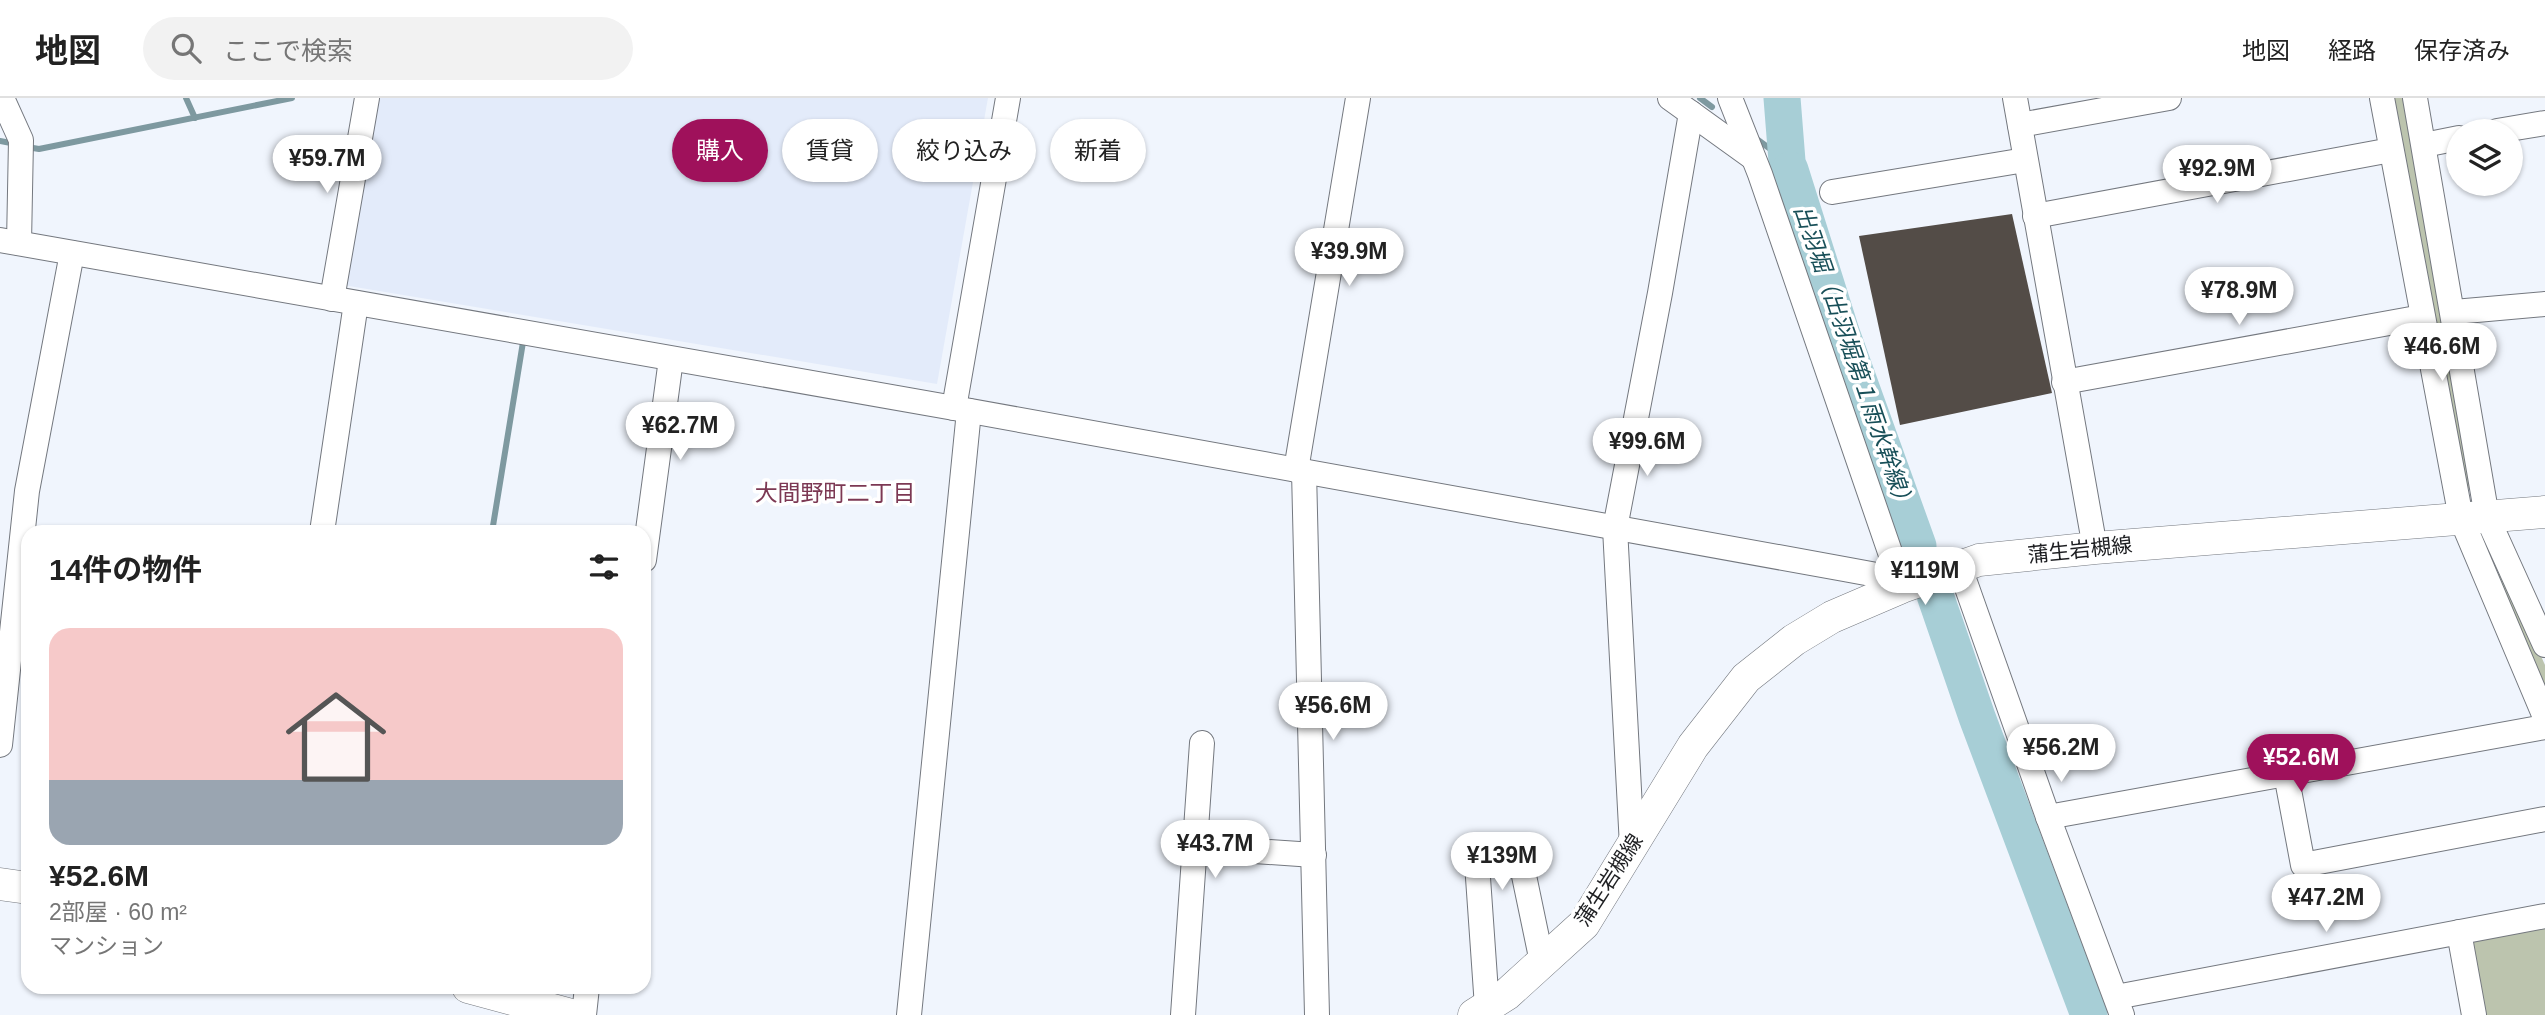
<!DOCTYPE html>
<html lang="ja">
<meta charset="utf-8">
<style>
:root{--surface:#fff;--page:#f2f2f2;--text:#222;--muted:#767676;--line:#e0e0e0;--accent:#9f115b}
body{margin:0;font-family:Arial,"Noto Sans JP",sans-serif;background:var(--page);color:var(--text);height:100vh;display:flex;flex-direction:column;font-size:26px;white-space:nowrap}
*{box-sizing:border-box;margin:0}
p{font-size:23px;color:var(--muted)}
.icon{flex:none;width:38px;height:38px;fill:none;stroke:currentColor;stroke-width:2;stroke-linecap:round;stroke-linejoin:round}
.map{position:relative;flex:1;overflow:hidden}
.panel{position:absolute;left:21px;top:427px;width:630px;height:469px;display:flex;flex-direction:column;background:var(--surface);border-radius:21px;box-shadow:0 2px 5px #0004}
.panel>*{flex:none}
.top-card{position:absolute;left:672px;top:21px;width:665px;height:63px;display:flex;gap:14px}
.buttons{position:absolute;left:2446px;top:21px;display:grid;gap:14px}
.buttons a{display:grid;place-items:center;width:77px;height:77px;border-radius:50%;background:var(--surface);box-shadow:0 2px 5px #0004;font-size:35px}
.price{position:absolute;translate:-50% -60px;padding:0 16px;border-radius:24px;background:#fff;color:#222;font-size:23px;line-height:46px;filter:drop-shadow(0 2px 4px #0008)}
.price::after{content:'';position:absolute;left:50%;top:42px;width:21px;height:16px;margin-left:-10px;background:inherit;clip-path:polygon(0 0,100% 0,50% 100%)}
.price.current{background:var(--accent);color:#fff}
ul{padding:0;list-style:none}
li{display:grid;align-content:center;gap:14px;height:371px;padding:0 28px}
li+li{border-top:2px solid var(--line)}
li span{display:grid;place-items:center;height:217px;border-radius:21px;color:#555}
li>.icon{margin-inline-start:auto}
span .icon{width:126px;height:126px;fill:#fffc;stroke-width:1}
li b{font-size:30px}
h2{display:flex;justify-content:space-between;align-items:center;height:84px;padding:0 28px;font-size:30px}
.pill{padding:0 24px;border-radius:32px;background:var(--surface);box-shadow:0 2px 5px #0004;font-size:24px;line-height:63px}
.pill.current{background:var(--accent);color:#fff}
header{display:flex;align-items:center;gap:42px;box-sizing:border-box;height:98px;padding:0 35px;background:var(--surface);border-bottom:2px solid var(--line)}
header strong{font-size:33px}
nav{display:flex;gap:38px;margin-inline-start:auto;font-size:24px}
.search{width:490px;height:63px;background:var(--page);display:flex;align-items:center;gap:18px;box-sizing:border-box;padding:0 24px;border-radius:38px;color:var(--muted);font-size:26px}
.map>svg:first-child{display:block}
.built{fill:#e3ebfa}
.green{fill:#bcc4ae}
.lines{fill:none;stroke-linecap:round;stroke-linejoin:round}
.stream{stroke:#7e99a0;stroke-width:6}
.river{stroke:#a7ced6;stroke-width:37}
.building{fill:#534c47}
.minor-casing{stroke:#74787f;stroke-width:26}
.major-casing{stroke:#74787f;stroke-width:33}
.minor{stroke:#fff;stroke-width:24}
.major{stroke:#fff;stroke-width:32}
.labels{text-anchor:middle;stroke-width:7;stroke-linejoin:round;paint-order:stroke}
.street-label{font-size:21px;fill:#1d1e21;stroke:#fff}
.water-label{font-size:23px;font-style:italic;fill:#184f58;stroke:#fff}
.neighbourhood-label{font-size:23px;fill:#7c3853;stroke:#fff}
</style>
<header>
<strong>地図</strong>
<div class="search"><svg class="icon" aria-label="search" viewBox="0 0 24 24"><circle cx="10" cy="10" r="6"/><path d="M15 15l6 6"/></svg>ここで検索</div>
<nav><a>地図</a><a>経路</a><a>保存済み</a></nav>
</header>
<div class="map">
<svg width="2545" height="917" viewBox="0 0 2545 917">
<rect width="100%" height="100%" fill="#f0f5fd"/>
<polygon class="built" points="372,0 988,0 937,286 343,187"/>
<g class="green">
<polygon points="2393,0 2405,0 2473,390 2463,391"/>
<polygon points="2491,447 2545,567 2545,595 2479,448"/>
<polygon points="2545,825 2545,917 2483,917 2470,839"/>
</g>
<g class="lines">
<g class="stream">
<polyline points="186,0 195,20"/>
<polyline points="1700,0 1712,9"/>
<polyline points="1758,42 1787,63"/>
<polyline points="0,43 16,46"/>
<polyline points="27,49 39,51 292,0"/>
<polyline points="492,434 524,238"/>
</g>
<g class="river">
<polyline points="1782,0 1787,63"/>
<polyline points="1790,72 1841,234 1918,448"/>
<polyline points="1935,497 1977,619 2089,917"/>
</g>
</g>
<polygon class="building" points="2012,116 2052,295 1900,327 1859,138"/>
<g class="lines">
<defs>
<g id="minor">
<polyline points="2,0 21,42 19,145"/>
<polyline points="1670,0 1752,59"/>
<polyline points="1730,0 1760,76 1902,489"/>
<polyline points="2015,0 2095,450"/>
<polyline points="2382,0 2461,420 2545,619"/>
<polyline points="2415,0 2487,419 2545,547"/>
<polyline points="2020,27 2169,0"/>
<polyline points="2497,33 2545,25"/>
<polyline points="2424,47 2459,40"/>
<polyline points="1832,94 2025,62"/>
<polyline points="2035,118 2391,52"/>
<polyline points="0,142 954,310 1844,471 1882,478 1897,492"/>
<polyline points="332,201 367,0"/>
<polyline points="2454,214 2545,206"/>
<polyline points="2064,284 2422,219"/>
<polyline points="954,310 1008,0"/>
<polyline points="1296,372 1358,0"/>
<polyline points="1304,373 1317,917"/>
<polyline points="322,434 356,205"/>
<polyline points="644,462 671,261"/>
<polyline points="1960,470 2048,719 2122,917"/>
<polyline points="0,647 27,393 72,155"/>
<polyline points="2286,676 2303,767 2545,721"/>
<polyline points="2048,719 2545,629"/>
<polyline points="1632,748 1615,430 1660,195 1691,15"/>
<polyline points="1195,749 1314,757"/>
<polyline points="2459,834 2474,917"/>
<polyline points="2116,899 2545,818"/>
<polyline points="1487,909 1476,751 1518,749 1542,864"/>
<polyline points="584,917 587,889"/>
<polyline points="909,917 969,313"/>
<polyline points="1183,917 1202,645"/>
</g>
<g id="major">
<polyline points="0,786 28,790"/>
<polyline points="468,889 571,917"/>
<polyline points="1474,917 1507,896 1584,826 1693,648 1746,580 1794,542 1832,519 1902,489 1979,462 2095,450 2545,414"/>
</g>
</defs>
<use href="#minor" class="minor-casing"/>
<use href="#major" class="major-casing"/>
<use href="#minor" class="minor"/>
<use href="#major" class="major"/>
</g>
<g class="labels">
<g class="street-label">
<text transform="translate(2080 452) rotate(-6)" y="7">蒲生岩槻線</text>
<text transform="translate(1609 782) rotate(-57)" y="7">蒲生岩槻線</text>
</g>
<g class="water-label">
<text transform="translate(1854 260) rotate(71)" y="8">出羽堀（出羽堀第１雨水幹線）</text>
</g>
<g class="neighbourhood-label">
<text x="835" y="403">大間野町二丁目</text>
</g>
</g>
</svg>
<div class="buttons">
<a><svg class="icon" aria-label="layers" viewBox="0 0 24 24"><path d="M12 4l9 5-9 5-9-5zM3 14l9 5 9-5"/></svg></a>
</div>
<b class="price" style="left:327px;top:97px">¥59.7M</b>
<b class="price" style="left:2217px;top:107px">¥92.9M</b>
<b class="price" style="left:1349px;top:190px">¥39.9M</b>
<b class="price" style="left:2239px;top:229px">¥78.9M</b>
<b class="price" style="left:2442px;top:285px">¥46.6M</b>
<b class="price" style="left:680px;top:364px">¥62.7M</b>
<b class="price" style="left:1647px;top:380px">¥99.6M</b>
<b class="price" style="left:1925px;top:509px">¥119M</b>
<b class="price" style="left:1333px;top:644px">¥56.6M</b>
<b class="price" style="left:2061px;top:686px">¥56.2M</b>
<b class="price current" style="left:2301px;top:696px">¥52.6M</b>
<b class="price" style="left:1215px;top:782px">¥43.7M</b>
<b class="price" style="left:1502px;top:794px">¥139M</b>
<b class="price" style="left:2326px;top:836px">¥47.2M</b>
<div class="top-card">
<a class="pill current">購入</a>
<a class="pill">賃貸</a>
<a class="pill">絞り込み</a>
<a class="pill">新着</a>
</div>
<section class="panel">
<h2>14件の物件<svg class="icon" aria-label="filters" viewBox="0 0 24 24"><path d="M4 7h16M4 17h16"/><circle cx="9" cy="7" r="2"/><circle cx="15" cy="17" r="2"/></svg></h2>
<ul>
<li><span style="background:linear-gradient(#f6c9c9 70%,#9aa5b1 0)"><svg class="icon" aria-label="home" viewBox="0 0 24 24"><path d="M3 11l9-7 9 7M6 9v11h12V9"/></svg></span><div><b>¥52.6M</b><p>2部屋 · 60 m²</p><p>マンション</p></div></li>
</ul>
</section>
</div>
